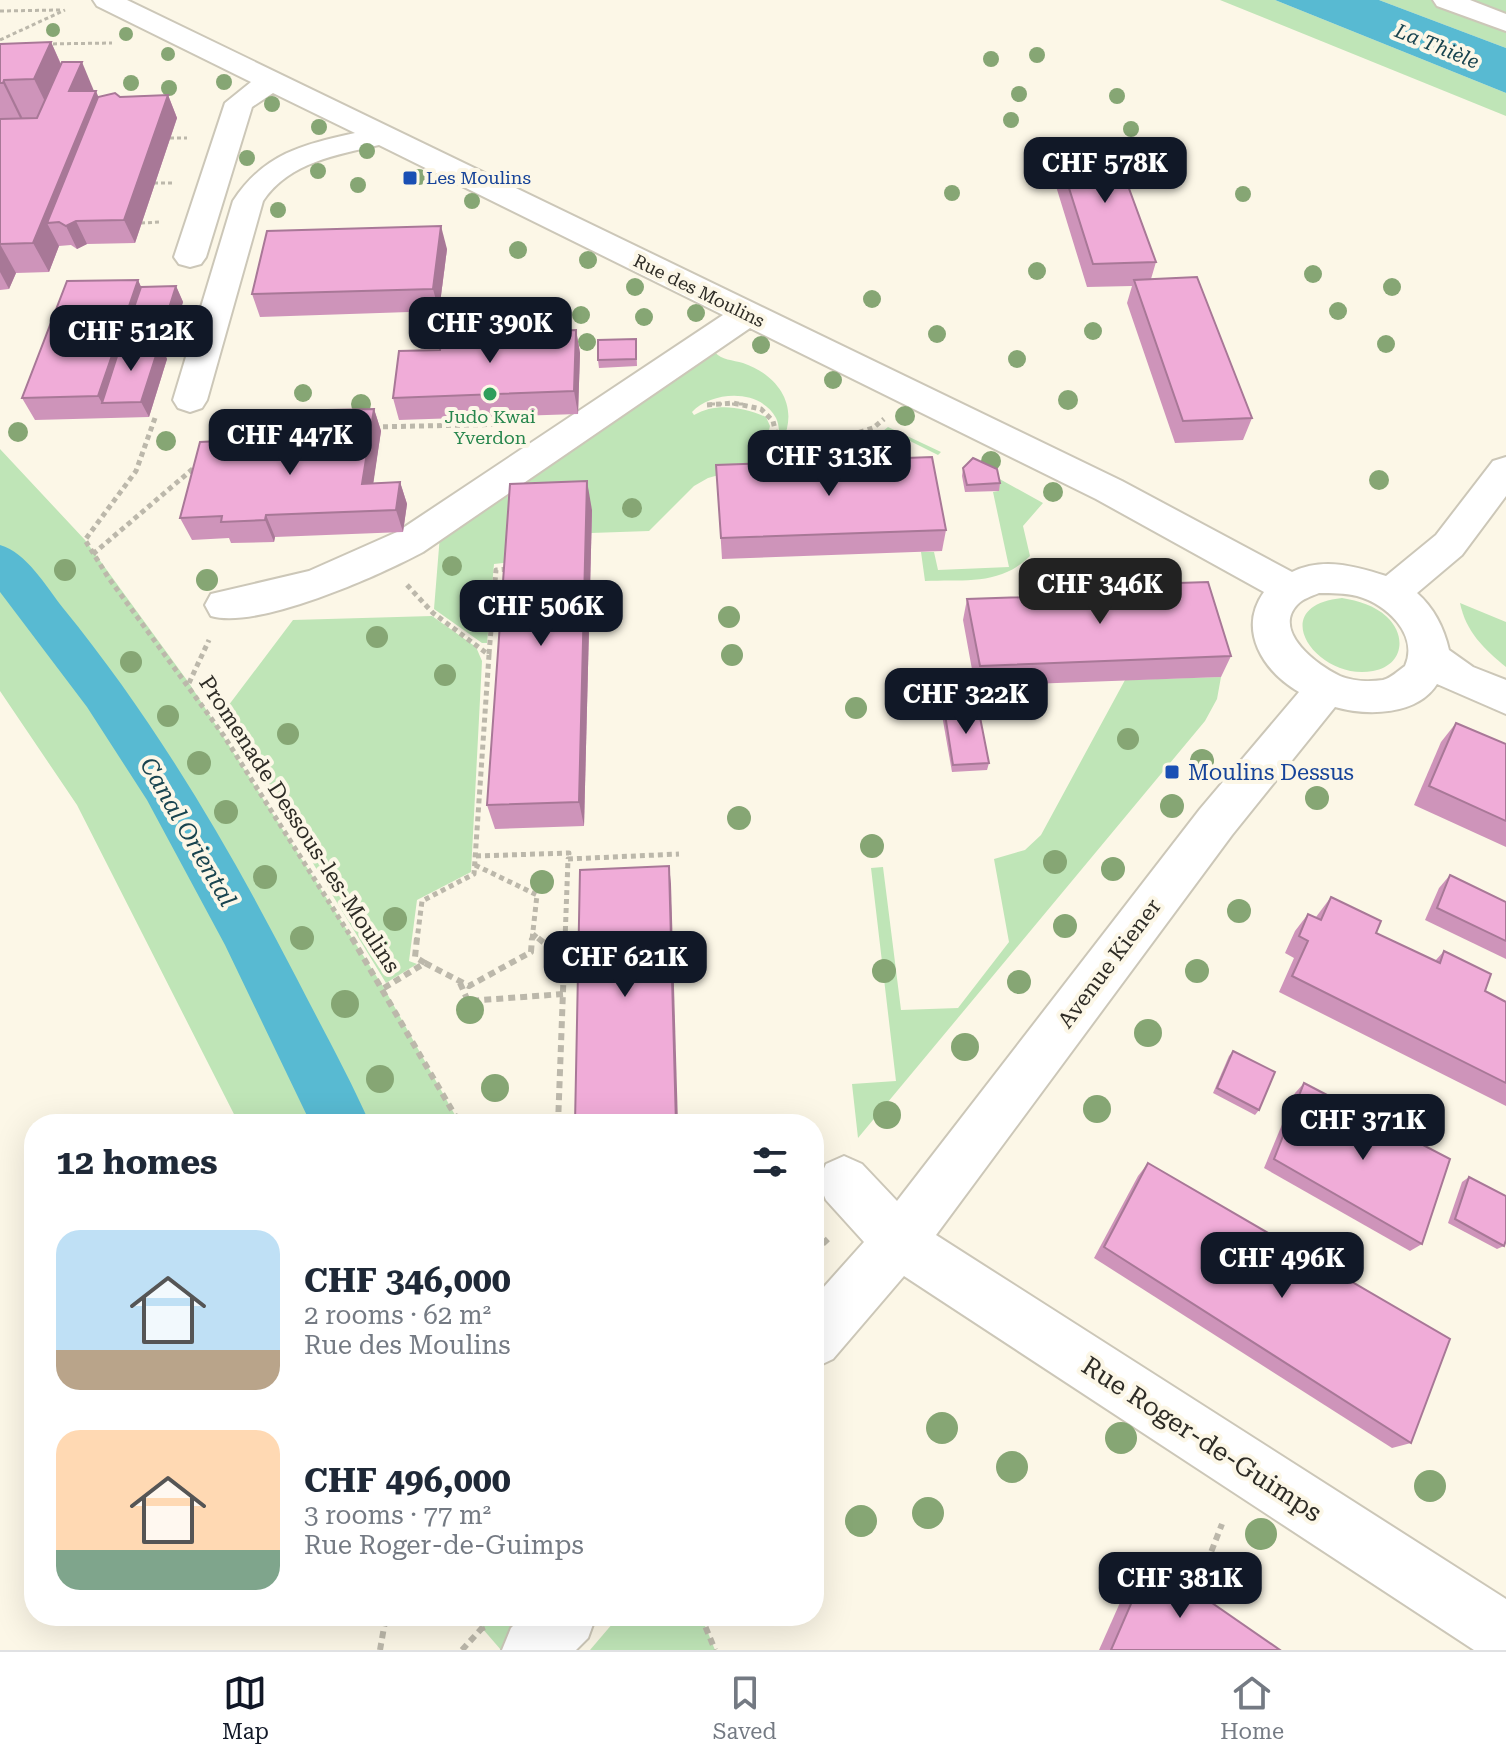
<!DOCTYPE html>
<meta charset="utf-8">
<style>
:root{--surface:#fff;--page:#f6f6f7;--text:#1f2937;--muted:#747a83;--line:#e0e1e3;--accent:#111827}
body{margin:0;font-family:"Roboto Serif",serif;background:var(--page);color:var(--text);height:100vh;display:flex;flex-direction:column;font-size:30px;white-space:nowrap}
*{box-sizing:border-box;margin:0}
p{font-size:26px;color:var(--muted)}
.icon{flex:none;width:44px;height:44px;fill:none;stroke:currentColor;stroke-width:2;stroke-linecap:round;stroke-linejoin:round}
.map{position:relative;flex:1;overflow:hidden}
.side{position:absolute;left:24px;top:1114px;width:800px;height:512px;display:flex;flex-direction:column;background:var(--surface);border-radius:32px;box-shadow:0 8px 32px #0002}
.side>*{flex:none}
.price{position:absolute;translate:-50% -68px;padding:0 18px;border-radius:16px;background:var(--accent);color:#fff;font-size:26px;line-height:52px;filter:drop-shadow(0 2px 4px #0008)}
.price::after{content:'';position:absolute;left:50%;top:48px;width:24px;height:18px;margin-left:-12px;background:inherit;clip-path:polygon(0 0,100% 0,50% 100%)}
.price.selected{background:#222;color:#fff}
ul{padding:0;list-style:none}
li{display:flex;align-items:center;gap:24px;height:200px;padding:0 32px}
li span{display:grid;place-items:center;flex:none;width:224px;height:160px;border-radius:24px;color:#555}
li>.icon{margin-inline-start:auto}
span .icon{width:96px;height:96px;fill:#fffc;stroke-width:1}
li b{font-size:34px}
h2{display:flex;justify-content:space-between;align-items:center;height:96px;padding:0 32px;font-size:34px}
.tabs{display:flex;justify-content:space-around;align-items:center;height:112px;border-top:2px solid var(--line);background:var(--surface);font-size:22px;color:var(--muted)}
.tabs a{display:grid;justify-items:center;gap:4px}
.tabs .selected{color:var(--accent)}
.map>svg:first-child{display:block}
.green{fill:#bfe5b7}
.water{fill:#58bad2}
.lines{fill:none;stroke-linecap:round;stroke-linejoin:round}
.canal{fill:#58bad2;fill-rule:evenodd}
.minor-casing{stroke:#ccc7b8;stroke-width:4}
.path-far2{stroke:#bcb8ab;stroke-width:3;stroke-dasharray:4 3;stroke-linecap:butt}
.path-far1{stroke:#bcb8ab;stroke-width:5;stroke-dasharray:5 4;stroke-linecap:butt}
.path{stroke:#bcb8ab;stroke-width:6;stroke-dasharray:7 5;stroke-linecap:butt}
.minor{fill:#fff;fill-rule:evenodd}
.tree{fill:#86a674}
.wall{fill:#ce94ba}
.shaded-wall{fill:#a87897}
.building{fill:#f0acd8;stroke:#a87897;stroke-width:2}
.transit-dot{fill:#1a4fb4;stroke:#fcf7e7;stroke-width:3}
.leisure-dot{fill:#2e9e5b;stroke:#fcf7e7;stroke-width:3}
.labels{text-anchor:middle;stroke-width:8;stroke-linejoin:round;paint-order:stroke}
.far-transit-label{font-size:18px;fill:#164399;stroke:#fcf7e7;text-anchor:start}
.far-street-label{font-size:18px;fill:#2e2c26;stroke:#fcf7e7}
.far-leisure-label{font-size:18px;fill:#27864d;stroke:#fcf7e7}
.far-water-label{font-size:20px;font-style:italic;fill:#18444f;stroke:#fcf7e7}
.transit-label{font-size:22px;fill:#164399;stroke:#fcf7e7;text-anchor:start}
.street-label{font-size:22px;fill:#2e2c26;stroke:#fcf7e7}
.water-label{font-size:24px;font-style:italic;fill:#18444f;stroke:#fcf7e7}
.near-street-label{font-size:26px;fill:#2e2c26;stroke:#fcf7e7}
</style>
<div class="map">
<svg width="1506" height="1650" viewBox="0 0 1506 1650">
<rect width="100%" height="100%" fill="#fcf7e7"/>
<g class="green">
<polygon points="1220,0 1275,0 1506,93 1506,116"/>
<polygon points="1379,0 1506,0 1506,48"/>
<path d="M715,352C721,360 733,360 743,363C778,375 800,406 782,442C778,434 780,426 776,418C760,388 712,391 692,412L694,415C716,402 743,407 766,417L770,426L767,439L771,440L778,449L748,467L708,478L694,486L649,531L591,533V510L512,562L494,564L487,643H482L434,609L440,535Z"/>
<path d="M888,427L941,452L938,455L902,437L885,453L910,466L803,468C827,443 864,449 888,427Z"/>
<polygon points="0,449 85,540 189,683 384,988 460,1124 239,1124 77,805 0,691"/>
<path d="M996,477L1043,503L1023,526L1030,556C1000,586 964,579 925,581L921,552H934L938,570L1009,567L993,492L998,491Z"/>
<path d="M1342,598C1359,601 1374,605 1387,617C1408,637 1402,666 1373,671C1318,682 1263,606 1342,598Z"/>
<path d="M1460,603L1506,622V667C1484,649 1466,632 1460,603Z"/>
<polygon points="432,616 476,647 482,661 471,872 417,900 409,961 417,964 386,983 222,714 293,620"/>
<polygon points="1221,677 1217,699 1205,721 858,1138 852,1084 896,1081 871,868 883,867 901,1010 958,1008 1009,942 994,859 1025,850 1041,835 1125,680"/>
<polygon points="477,1616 566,1616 533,1650 501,1650 482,1628"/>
<polygon points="619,1616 701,1616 715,1650 590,1650"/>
</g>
<polygon class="water" points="1275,0 1379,0 1506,48 1506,93"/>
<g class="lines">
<path class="canal" d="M0,545C27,553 45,585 63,608C156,722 229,847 296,977C321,1026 348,1074 370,1124H311L225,945L147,800L87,707L0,592Z"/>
<defs>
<g id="minor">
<path d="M93,0H127L1122,481L1292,572C1323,557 1355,566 1386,576L1436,535L1493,461L1506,457V496L1462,555L1417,593C1434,608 1444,628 1449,650L1473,667L1506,680V714L1437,684C1417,716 1366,716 1335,707L1232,835L936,1235L1506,1599V1650H1474L904,1276L833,1359L814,1368V1298L864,1242L826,1200L818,1182L826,1164L844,1156L862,1164L897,1201L1200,809L1299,692C1263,671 1237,630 1264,592L1096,499L750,328L423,552C380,575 258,630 211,616L205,605L211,594L309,571L397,532L723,315L379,145C337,155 289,162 263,201L207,400L202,408L190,412L178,408L173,400L233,201C264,154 301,145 355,133L273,93L252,107L206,257L201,264L190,267L179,264L174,257L225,103L251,82L97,6ZM1319,593C1332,593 1345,593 1357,596C1387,604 1419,635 1405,666C1398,671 1391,678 1383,680C1369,682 1352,681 1340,676C1318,666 1272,632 1297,605C1302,599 1312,596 1319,593Z"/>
<polygon points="1433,0 1470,0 1506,14 1506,31 1437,6"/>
<polygon points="523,1616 596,1616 588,1638 576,1650 502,1650 511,1628"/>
</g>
</defs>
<use href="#minor" class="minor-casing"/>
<g class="path-far2">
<polyline points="0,11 60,10"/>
<polyline points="0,40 65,10"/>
<polyline points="46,44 112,43"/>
<polyline points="170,138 187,138"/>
<polyline points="154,183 173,183"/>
<polyline points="141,223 160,222"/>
<polyline points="711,404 746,404"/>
</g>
<g class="path-far1">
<polyline points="707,405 733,403 761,409 773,421 778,442 796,459"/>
<polyline points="155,418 136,471 85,540 108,577 224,736 353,940"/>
<polyline points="374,427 512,424"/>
<polyline points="225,443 238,434 332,428"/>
<polyline points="791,469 793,461 813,447 873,428 884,419"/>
<polyline points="93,554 195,467"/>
<polyline points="407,585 433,613 489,655 474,874 422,901 417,940"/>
<polyline points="489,654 496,570 509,569"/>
<polyline points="189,683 209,640"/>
<polyline points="476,856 569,853 568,859"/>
<polyline points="475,865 537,895 532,940"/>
<polyline points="533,934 540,940"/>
<polyline points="565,940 568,859 679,854"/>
</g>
<g class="path">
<polyline points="352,938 460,1124"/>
<polyline points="538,938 564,959"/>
<polyline points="425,963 469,986 531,952 532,938"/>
<polyline points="460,983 468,1001 563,994"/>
<polyline points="384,988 425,963 415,957 417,938"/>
<polyline points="558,1124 565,938"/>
<polyline points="814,1252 830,1237"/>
<polyline points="1194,1596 1222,1524"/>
<polyline points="477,1616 483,1631"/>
<polyline points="701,1616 715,1650"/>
<polyline points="380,1650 386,1616"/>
<polyline points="462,1650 483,1627"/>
</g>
<use href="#minor" class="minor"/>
</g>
<g class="tree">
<circle cx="53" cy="30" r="7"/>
<circle cx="126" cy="34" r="7"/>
<circle cx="168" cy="54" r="7"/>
<circle cx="1037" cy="55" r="8"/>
<circle cx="991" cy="59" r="8"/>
<circle cx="224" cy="82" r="8"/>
<circle cx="131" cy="83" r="8"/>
<circle cx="169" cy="88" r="8"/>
<circle cx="1019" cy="94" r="8"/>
<circle cx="1117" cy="96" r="8"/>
<circle cx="272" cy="104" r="8"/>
<circle cx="1011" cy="120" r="8"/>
<circle cx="319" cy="127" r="8"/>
<circle cx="1131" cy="129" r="8"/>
<circle cx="367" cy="151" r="8"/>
<circle cx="247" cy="158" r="8"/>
<circle cx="318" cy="171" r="8"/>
<circle cx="419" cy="177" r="8"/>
<circle cx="358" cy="185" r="8"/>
<circle cx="952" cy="193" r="8"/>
<circle cx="1243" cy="194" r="8"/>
<circle cx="472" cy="201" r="8"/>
<circle cx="278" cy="210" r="8"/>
<circle cx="518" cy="250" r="9"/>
<circle cx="588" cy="260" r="9"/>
<circle cx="1037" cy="271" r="9"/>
<circle cx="1313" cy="274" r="9"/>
<circle cx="635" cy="287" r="9"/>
<circle cx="1392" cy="287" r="9"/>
<circle cx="872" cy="299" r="9"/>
<circle cx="1338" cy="311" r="9"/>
<circle cx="696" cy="313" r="9"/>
<circle cx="581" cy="315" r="9"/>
<circle cx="644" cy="317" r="9"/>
<circle cx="537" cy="324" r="9"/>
<circle cx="1093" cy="331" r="9"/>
<circle cx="937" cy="334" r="9"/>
<circle cx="587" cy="342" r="9"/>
<circle cx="1386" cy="344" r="9"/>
<circle cx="761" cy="345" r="9"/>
<circle cx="1017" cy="359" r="9"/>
<circle cx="833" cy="380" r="9"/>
<circle cx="303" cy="393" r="9"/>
<circle cx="1068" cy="400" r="10"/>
<circle cx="361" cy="404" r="10"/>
<circle cx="905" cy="416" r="10"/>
<circle cx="18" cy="432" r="10"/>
<circle cx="166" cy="441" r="10"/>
<circle cx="991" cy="461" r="10"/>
<circle cx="1379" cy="480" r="10"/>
<circle cx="1053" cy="492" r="10"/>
<circle cx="632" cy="508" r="10"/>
<circle cx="452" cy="566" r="10"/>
<circle cx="65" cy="570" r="11"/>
<circle cx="207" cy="580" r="11"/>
<circle cx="729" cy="617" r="11"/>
<circle cx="377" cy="637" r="11"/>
<circle cx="732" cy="655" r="11"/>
<circle cx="131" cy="662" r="11"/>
<circle cx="445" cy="675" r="11"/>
<circle cx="856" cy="708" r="11"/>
<circle cx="168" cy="716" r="11"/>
<circle cx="288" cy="734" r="11"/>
<circle cx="1128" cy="739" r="11"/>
<circle cx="1202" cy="761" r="12"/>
<circle cx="199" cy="763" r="12"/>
<circle cx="1317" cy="798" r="12"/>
<circle cx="1172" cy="806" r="12"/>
<circle cx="226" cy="812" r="12"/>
<circle cx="739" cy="818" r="12"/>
<circle cx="872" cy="846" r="12"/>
<circle cx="1055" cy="862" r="12"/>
<circle cx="1113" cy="869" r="12"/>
<circle cx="265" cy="877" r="12"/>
<circle cx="542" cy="882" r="12"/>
<circle cx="1239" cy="911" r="12"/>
<circle cx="395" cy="919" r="12"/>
<circle cx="1065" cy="926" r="12"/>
<circle cx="302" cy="938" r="12"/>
<circle cx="884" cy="971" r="12"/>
<circle cx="1197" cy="971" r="12"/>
<circle cx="1019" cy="982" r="12"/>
<circle cx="345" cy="1004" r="14"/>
<circle cx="470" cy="1010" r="14"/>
<circle cx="1148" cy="1033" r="14"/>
<circle cx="965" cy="1047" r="14"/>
<circle cx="380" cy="1079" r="14"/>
<circle cx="495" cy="1088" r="14"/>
<circle cx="1097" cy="1109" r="14"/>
<circle cx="887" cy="1115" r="14"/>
<circle cx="942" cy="1428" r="16"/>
<circle cx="1121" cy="1438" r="16"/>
<circle cx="1012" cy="1467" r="16"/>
<circle cx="1430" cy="1486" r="16"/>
<circle cx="928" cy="1513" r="16"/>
<circle cx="861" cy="1521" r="16"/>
<circle cx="1261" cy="1534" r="16"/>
</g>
<g class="wall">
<polygon points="51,42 61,64 94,91 98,97 168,95 177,118 135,243 87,244 77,249 71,245 59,246 49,272 16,273 9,289 0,290 0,44"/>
<polygon points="1056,147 1156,262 1151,279 1252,418 1243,440 1175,443 1127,303 1132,286 1087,287 1051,170"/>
<polygon points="447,249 439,311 260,317 252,294"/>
<polygon points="138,280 141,287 176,286 183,302 170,343 160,343 167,359 149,417 35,420 22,398"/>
<polygon points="576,330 580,353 578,414 399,420 393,398 440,350"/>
<polygon points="636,339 637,366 599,368 598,360"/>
<polygon points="374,409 381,431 373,483 400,482 407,504 403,532 275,537 274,542 231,543 229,538 192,540 180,518 320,455"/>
<polygon points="716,465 946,530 942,551 722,559"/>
<polygon points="963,468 1000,483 999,491 965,492 962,476"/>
<polygon points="592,510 584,826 495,829 487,805"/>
<polygon points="1087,586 1231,656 1221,677 975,686 963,620 967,599 1085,595"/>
<polygon points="944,708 989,763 987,770 952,772 942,715"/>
<polygon points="1456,723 1506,744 1506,847 1414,805 1441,742"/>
<polygon points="1450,875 1506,902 1506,959 1425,920 1439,888"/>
<polygon points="1331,897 1376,933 1435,961 1444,951 1485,991 1506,1002 1506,1106 1279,992 1294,958 1285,953 1295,931 1308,914 1316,917"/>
<polygon points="1233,1051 1259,1110 1255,1115 1213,1093 1229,1056"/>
<polygon points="1304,1083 1422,1244 1410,1251 1264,1168 1295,1093"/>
<polygon points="1148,1163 1411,1443 1392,1448 1094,1258 1138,1176"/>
<polygon points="1469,1177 1504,1246 1497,1249 1448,1223 1462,1182"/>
<polygon points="1150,1560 1280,1650 1099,1650 1138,1562"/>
</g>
<g class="shaded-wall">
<polygon points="51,42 68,81 53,118 34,79"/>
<polygon points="82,62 94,91 69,91"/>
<polygon points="4,80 23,119 22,122 3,83"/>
<polygon points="96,91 108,120 76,221 87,244 77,249 66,226 59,222 47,223 59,246 49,272 33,243"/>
<polygon points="168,95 177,118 135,243 124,220"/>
<polygon points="441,226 447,249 439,311 433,289"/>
<polygon points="0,244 16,273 9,289 0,272"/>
<polygon points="138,280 148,303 127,328 134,344 102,403 98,396"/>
<polygon points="176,286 183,302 170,343 163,327"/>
<polygon points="576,330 580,353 578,414 574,391"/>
<polygon points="160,343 167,359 149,417 141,402"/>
<polygon points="374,409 381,431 370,506 362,484"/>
<polygon points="240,440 249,463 236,458"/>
<polygon points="587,481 592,510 584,826 579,802"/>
<polygon points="400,482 407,504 403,532 396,510"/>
<polygon points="266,515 275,537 274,542 265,520"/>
<polygon points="669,866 671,884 678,1124 676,1124"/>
</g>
<g class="building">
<polygon points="51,42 34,79 4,80 3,83 0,83 0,44"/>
<polygon points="62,62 82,62 69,91 96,91 33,243 0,244 0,119 37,118"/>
<polygon points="115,93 120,97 168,95 124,220 76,221 66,226 59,222 47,223 98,97"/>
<polygon points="1113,145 1156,262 1093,264 1056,147"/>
<polygon points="441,226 433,289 252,294 267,231"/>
<polygon points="1197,277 1252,418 1183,421 1134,280"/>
<polygon points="138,280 98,396 22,398 67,281"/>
<polygon points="176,286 163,327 127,328 141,287"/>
<polygon points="576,330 574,391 393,398 399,351 440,350 442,335"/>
<polygon points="636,339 636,359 598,360 598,340"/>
<polygon points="160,343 141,402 102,403 121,344"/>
<polygon points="374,409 362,484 400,482 396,510 266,515 265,520 221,522 222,516 180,518 200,442 240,440 236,458 320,455 328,410"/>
<polygon points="932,457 946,530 721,538 716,465"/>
<polygon points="973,458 997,469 1000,483 967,485 963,468"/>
<polygon points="587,481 579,802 487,805 510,484"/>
<polygon points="1208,582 1231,656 980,666 967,599 1090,595 1087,586"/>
<polygon points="978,707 989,763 953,765 944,708"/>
<polygon points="1456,723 1506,744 1506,821 1429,786"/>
<polygon points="669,866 676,1124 575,1124 580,870"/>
<polygon points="1450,875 1506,902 1506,941 1437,908"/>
<polygon points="1331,897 1381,921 1376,933 1440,963 1444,951 1491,974 1485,991 1506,1002 1506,1083 1292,976 1308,941 1299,936 1308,914 1321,920"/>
<polygon points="1233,1051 1275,1072 1259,1110 1217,1088"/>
<polygon points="1304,1083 1450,1159 1422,1244 1274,1159"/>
<polygon points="1148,1163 1450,1339 1411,1443 1104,1247"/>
<polygon points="1469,1177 1506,1196 1506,1240 1504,1246 1455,1219"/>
<polygon points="1150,1560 1280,1650 1111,1650"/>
</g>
<g class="transit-dot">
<rect x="402" y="170" width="16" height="16" rx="4"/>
<rect x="1164" y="764" width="16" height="16" rx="4"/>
</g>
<circle class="leisure-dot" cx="490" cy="394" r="8"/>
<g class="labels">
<g class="far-transit-label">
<text x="426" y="184">Les Moulins</text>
</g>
<g class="far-street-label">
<text transform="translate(699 291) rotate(26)" y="6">Rue des Moulins</text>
</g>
<g class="far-leisure-label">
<text x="490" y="423">Judo Kwai<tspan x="490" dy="21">Yverdon</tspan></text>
</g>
<g class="far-water-label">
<text transform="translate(1437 46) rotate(22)" y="7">La Thièle</text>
</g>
<g class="transit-label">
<text x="1188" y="780">Moulins Dessus</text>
</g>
<g class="street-label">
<text transform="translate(300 824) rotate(57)" y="8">Promenade Dessous-les-Moulins</text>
<text transform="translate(1109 963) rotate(-53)" y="8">Avenue Kiener</text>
</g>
<g class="water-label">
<text transform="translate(188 832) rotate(60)" y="8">Canal Oriental</text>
</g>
<g class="near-street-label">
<text transform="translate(1202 1439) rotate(33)" y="9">Rue Roger-de-Guimps</text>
</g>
</g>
</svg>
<b class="price" style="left:1105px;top:205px">CHF 578K</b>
<b class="price" style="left:490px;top:365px">CHF 390K</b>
<b class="price" style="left:131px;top:373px">CHF 512K</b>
<b class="price" style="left:290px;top:477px">CHF 447K</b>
<b class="price" style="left:829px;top:498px">CHF 313K</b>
<b class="price selected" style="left:1100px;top:626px">CHF 346K</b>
<b class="price" style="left:541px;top:648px">CHF 506K</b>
<b class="price" style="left:966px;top:736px">CHF 322K</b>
<b class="price" style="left:625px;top:999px">CHF 621K</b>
<b class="price" style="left:1363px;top:1162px">CHF 371K</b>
<b class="price" style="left:1282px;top:1300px">CHF 496K</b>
<b class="price" style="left:1180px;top:1620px">CHF 381K</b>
<section class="side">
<h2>12 homes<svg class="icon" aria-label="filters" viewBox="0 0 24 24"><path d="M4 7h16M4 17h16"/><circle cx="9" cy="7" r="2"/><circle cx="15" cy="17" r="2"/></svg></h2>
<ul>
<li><span style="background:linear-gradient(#bfe0f5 75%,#b9a48a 0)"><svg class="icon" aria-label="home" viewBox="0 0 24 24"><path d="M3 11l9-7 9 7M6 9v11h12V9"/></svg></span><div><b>CHF 346,000</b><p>2 rooms · 62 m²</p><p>Rue des Moulins</p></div></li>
<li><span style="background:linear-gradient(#ffd9b3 75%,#7fa58c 0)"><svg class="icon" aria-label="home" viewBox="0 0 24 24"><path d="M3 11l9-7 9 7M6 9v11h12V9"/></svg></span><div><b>CHF 496,000</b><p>3 rooms · 77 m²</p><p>Rue Roger-de-Guimps</p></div></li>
</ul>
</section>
</div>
<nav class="tabs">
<a class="selected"><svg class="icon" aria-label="map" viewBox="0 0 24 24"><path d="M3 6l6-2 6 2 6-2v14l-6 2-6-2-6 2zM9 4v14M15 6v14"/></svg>Map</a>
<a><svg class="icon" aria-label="saved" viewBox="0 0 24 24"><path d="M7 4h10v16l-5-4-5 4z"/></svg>Saved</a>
<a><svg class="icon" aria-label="home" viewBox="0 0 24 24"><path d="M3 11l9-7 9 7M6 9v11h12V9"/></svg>Home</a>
</nav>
